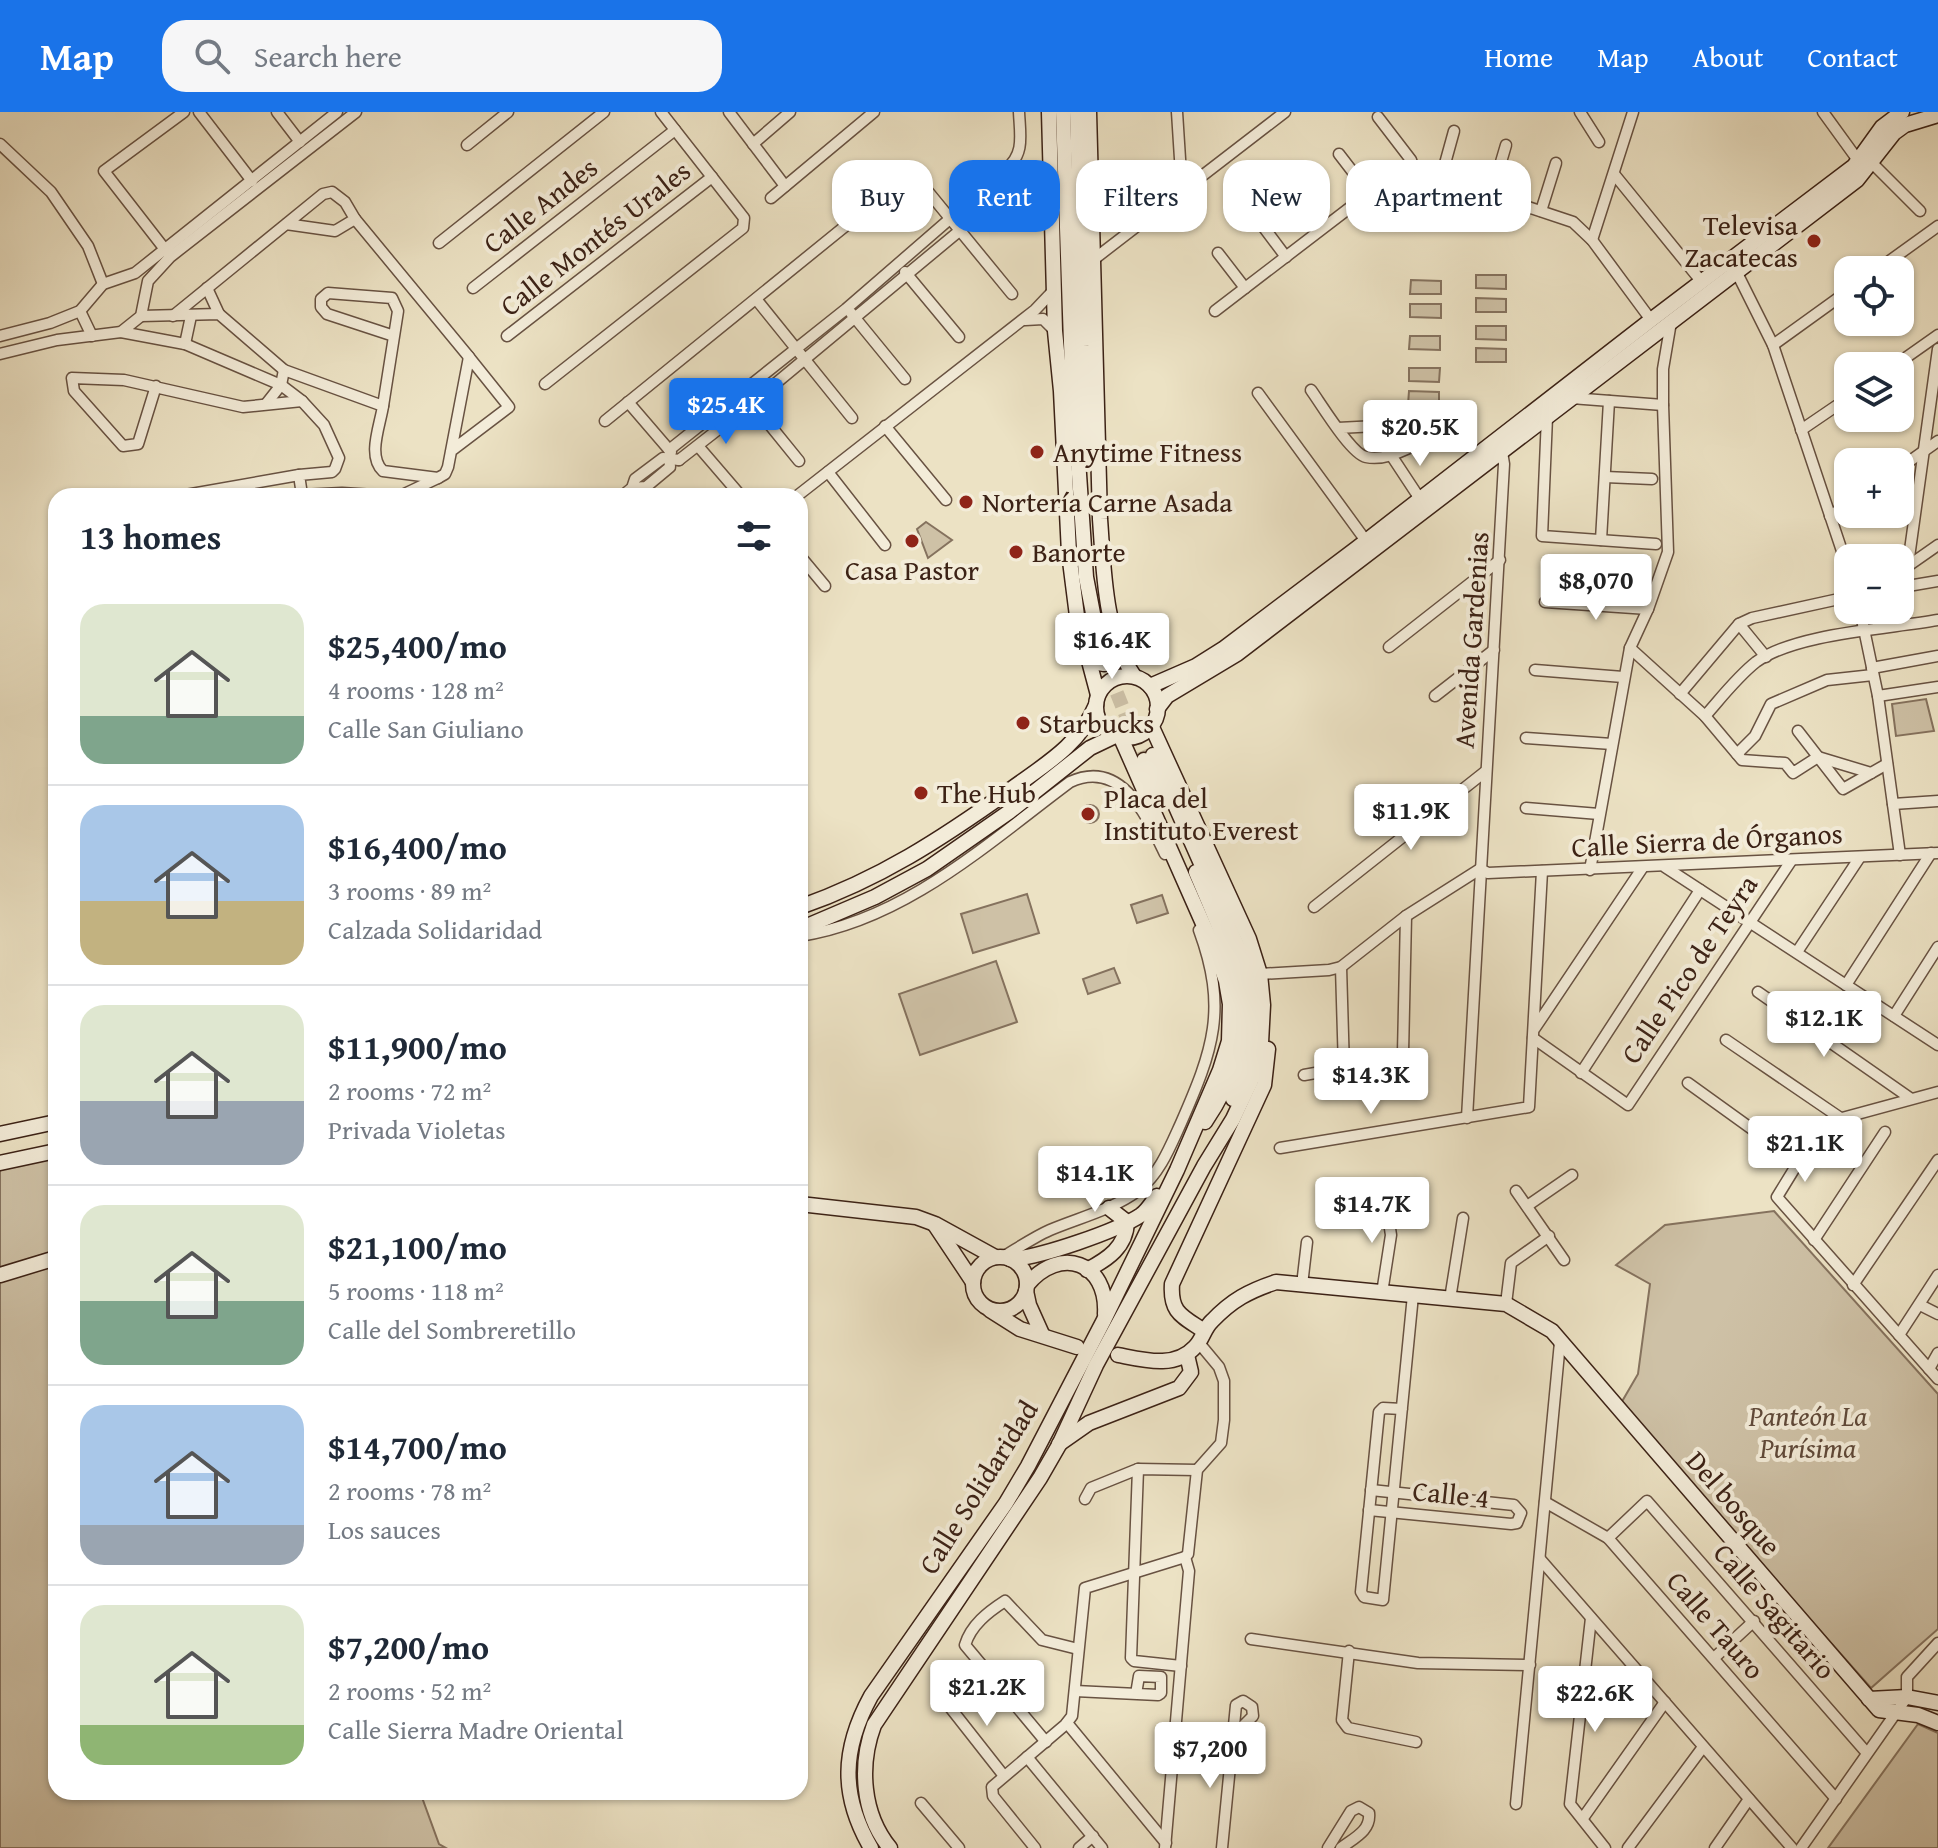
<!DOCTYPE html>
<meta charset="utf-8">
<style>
:root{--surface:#fff;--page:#f6f6f7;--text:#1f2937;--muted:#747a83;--line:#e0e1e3;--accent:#1a73e8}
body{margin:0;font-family:"Gentium Book Plus",serif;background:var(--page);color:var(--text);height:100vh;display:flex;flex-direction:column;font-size:30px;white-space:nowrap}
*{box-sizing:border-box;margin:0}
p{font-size:26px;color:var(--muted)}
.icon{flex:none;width:44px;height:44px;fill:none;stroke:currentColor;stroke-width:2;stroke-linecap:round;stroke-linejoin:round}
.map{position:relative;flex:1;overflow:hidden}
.side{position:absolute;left:48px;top:376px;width:760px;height:1312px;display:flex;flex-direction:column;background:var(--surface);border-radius:24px;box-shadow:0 2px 6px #0004}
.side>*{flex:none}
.hud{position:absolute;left:832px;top:48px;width:760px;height:72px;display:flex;gap:16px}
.buttons{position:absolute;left:1834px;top:144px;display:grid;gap:16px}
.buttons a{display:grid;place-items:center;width:80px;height:80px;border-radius:16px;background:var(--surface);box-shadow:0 2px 6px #0004;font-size:40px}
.price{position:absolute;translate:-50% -68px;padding:0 18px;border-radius:8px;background:#fff;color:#222;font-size:26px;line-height:52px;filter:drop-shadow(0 2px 4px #0008)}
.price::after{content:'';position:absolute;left:50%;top:48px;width:24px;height:18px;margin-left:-12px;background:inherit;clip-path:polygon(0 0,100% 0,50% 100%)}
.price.selected{background:var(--accent);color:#fff}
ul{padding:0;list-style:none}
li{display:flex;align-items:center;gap:24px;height:200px;padding:0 32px}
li+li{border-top:2px solid var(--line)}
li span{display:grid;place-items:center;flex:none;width:224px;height:160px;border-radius:24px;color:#555}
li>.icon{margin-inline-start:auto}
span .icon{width:96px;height:96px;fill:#fffc;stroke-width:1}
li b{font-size:34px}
h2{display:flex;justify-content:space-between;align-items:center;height:96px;padding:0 32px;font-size:34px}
.chip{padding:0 28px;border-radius:24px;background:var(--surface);box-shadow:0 2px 6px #0004;font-size:28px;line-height:72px}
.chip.selected{background:var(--accent);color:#fff}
header{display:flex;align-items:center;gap:48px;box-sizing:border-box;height:112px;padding:0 40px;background:var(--accent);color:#fff}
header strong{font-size:38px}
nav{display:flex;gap:44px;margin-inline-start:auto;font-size:28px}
.search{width:560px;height:72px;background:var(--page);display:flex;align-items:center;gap:20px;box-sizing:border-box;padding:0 28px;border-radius:24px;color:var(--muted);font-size:30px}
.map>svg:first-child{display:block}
.green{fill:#cec1a6;stroke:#85725e;stroke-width:2}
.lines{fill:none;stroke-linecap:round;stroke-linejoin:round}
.secondary-tunnel{stroke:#c9bca1;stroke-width:14;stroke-dasharray:14 7;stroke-linecap:butt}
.street-casing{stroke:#685242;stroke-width:13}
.secondary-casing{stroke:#3c2216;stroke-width:17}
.street{stroke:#f3ecd9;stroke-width:10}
.secondary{stroke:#f3ecd9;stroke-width:14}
.poi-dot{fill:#8f2418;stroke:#f3ecd9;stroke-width:3}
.labels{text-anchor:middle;stroke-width:8;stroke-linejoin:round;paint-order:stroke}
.street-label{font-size:28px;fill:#3c2216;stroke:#f3ecd9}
.poi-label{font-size:28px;fill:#3c2216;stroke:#f3ecd9;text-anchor:start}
.park-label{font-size:28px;font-style:italic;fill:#604a3a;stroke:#f3ecd9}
</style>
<header>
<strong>Map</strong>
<div class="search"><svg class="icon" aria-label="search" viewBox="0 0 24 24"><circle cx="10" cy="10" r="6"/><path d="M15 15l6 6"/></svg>Search here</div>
<nav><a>Home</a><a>Map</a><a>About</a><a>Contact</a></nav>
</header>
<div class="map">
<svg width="1938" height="1736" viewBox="0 0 1938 1736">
<rect width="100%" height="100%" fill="#ece2c4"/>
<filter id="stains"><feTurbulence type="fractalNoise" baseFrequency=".0025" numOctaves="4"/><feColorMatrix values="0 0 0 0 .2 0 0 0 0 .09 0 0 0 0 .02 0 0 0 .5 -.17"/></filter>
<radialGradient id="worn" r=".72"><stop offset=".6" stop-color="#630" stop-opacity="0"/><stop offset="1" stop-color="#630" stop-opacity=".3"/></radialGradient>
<g class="green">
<polygon points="1476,163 1506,163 1506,177 1476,176"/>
<polygon points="1411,168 1441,169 1441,182 1410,182"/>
<polygon points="1476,186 1506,187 1506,200 1476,200"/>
<polygon points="1410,192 1441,192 1441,206 1410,205"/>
<polygon points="1476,214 1506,214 1506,228 1476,227"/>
<polygon points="1410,224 1440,224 1440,238 1409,237"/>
<polygon points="1476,236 1506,237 1506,250 1476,250"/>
<polygon points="1409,256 1440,256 1439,270 1409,269"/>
<polygon points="1409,279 1439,280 1439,293 1408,293"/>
<polygon points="926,410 952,428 928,446 917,417"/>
<polygon points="1926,587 1934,619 1896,624 1892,592"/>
<circle cx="1090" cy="702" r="9"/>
<polygon points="1027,782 1039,821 973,841 961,802"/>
<polygon points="1162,783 1168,801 1137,811 1131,793"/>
<polygon points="996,849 1017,910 920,943 899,882"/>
<polygon points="1114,856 1120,871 1088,882 1083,867"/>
<polygon points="56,1045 56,1680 420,1680 439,1732 446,1736 0,1736 0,1058"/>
<polygon points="1774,1099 1938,1282 1938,1517 1871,1576 1620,1293 1638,1262 1650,1172 1616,1153 1665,1113"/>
<polygon points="1918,1612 1938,1621 1938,1736 1828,1736"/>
</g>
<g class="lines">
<polyline class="secondary-tunnel" points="1101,542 1144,648"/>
<defs>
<g id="street">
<polyline points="199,0 252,69"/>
<polyline points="277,0 300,30"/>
<polyline points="729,0 785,74"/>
<polyline points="1177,0 1182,78"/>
<polyline points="1580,0 1599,30"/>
<polyline points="1823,0 1860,51"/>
<polyline points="1378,5 1411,48 1414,57"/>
<polyline points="0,32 51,80 88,134 103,172"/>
<polyline points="753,32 790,0"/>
<polyline points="467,33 508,0"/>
<polyline points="1339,42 1369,81"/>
<polyline points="1872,51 1920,99"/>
<circle cx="999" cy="74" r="17"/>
<path d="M1006,57C1025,42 1020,23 1019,0"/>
<polyline points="1614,62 1701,169"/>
<polyline points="1441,66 1454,19"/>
<polyline points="1297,72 1326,113"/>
<polyline points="1491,84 1506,33"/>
<polyline points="771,86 874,0"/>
<polyline points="1011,87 1055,97"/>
<polyline points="1541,99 1556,51"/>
<polyline points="1256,105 1286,145"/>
<polyline points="355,107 469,245"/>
<polyline points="1592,128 1633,0"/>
<polyline points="439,131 604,0"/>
<polyline points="167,140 104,59 184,0"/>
<polyline points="1218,141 1245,176"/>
<polyline points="1093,148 1285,0"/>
<polyline points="1877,158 1938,114"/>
<polyline points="1736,159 1773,233 1848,457"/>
<polyline points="905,160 959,225"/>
<polyline points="207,176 219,202"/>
<polyline points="473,176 675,18"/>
<polyline points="756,187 852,306"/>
<polyline points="80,199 92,224"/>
<polyline points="1215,199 1369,81 1403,59 1414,57 1573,110 1592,128 1651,208"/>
<polyline points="851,201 905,267"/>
<path d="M141,204L219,202L284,258L383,294C380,314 367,344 383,359L438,366L445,362L448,355L469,245L509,295L451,339"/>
<polyline points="173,204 323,82 332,80 345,90 355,107 335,119 286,112"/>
<polyline points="1025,208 1043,207 1055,219"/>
<polyline points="121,220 185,232 281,273 302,289 324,313 339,346 335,357 332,360 299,363 302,383 342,381 391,384"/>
<polyline points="0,224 50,211 80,199 103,172 135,161 337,0"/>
<polyline points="507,224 712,65"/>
<polyline points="185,232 191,204"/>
<polyline points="1773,233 1848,179"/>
<polyline points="0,242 57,228 121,220 141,204 148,169 170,145 356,0"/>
<polyline points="1894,254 1938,223"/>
<polyline points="545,272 743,116 744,106 661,0"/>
<polyline points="156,274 138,332 123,334 74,279 72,266 124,268 243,295 302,289"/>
<path d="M1311,278C1321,292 1351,342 1366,345C1385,349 1404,338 1420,331L1423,325L1421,316L1415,312L1338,316"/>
<polyline points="1258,281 1369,433"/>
<polyline points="1571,286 1663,293"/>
<polyline points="628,290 671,340"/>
<polyline points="752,291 799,349"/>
<polyline points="266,292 281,273 284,258"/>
<polyline points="383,294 398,199 392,186 328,181 321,187 321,195 327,202 394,224"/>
<polyline points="1547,305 1542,424 1656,432"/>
<polyline points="605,309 912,60 1012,182"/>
<polyline points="885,314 946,388"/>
<polyline points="1801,318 1848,286"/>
<polyline points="698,334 741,384"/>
<polyline points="669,338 846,197 982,79"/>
<polyline points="1391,343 1420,387"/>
<polyline points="679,348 752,291 993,91"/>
<polyline points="1900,356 1938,329"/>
<polyline points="828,360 885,433"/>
<polyline points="1605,365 1652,367"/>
<polyline points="632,376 646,375 670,355 669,344"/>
<polyline points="638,378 655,384"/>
<polyline points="180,384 299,363"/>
<polyline points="400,384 438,366"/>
<polyline points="622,384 632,376 635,367 663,346 679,348"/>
<polyline points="797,384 1035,198 1054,178"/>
<polyline points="1830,404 1848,392"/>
<polyline points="1601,428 1609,289"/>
<polyline points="800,444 825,474"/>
<polyline points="1908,454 1938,433"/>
<polyline points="1905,474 1938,237"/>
<polyline points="1902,475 1938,469"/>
<polyline points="1545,490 1648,497"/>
<polyline points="1860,498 1878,584 1900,743"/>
<polyline points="1739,512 1766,545"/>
<polyline points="1389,535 1500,448"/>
<polyline points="1630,536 1705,604 1742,648 1785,651 1793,661 1818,645 1871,661"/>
<polyline points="1872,556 1938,544"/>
<polyline points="1535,558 1623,565"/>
<polyline points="1680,582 1739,512 1752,506 1848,485"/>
<polyline points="1435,584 1494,538"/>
<polyline points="1878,584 1938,575"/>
<path d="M1705,604C1721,586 1737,565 1756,550C1796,521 1888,517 1938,508"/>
<polyline points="1798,619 1843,677 1887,652"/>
<polyline points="1526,626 1612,632"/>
<polyline points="1737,642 1755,624 1771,592 1827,568 1873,563"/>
<polyline points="1893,692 1938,689"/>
<polyline points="1526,696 1599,702"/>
<polyline points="1665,755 1938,933"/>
<polyline points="1480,757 1488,761 1938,741"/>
<polyline points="1590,758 1630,536 1648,497 1668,440 1663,293 1663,257 1671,210"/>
<polyline points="1314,795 1486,659"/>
<path d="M800,824C905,808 988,731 1070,670C1122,646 1147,705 1165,742"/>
<polyline points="1797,840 1860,745"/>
<polyline points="1341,855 1344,957"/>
<polyline points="1260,862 1329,858 1341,855 1406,804 1480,757"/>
<polyline points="1846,873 1931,741"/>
<polyline points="1758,880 1910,986"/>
<polyline points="1894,904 1938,835"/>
<polyline points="1535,916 1643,755"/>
<polyline points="1533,926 1628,993 1791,749"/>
<polyline points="1726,928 1839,1005"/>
<polyline points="1581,961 1700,778"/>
<polyline points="1304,963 1400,946 1403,941 1406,804"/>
<polyline points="1688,971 1763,1025 1769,1026 1938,980"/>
<polyline points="1467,1006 1504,352 1502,340"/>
<polyline points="1280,1036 1529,995 1542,759"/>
<polyline points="1804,1041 1777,1085 1938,1267"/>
<polyline points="1516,1079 1564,1148"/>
<polyline points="1376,1082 1389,1110 1391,1123 1382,1181"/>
<polyline points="1527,1094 1572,1063"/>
<polyline points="1814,1128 1885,1020"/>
<path d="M1003,1145C1018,1136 1034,1125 1050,1118C1081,1105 1112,1098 1139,1078C1160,1061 1170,1035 1181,1011C1213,938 1228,897 1199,818"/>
<polyline points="1302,1173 1307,1130"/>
<polyline points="1853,1173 1938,1048"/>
<polyline points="1450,1187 1463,1106"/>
<polyline points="1506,1192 1511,1151 1549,1124"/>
<polyline points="1920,1193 1938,1202"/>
<polyline points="1899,1223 1938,1163"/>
<polyline points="1929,1257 1938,1241"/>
<polyline points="1402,1297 1383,1296 1379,1300 1361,1480 1364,1485 1383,1488 1413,1183"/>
<polyline points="1138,1357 1131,1546 1134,1549 1181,1554"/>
<polyline points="1085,1387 1091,1376 1138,1357 1197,1358"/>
<polyline points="1545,1390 1608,1426 1836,1687"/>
<polyline points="1369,1398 1511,1412 1517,1411 1521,1401 1514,1393 1371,1378"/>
<polyline points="1608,1426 1647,1389 1866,1640"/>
<polyline points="1540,1447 1792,1736"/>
<polyline points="1591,1506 1570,1692 1605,1736"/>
<polyline points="1251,1527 1418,1551 1530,1553"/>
<polyline points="1349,1539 1342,1608 1348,1616 1416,1630"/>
<polyline points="1714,1546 1754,1509"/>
<polyline points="1075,1579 1158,1583 1161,1581 1161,1565 1139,1564 1136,1582"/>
<polyline points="945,1589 1004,1664"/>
<polyline points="1067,1611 1166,1731"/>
<path d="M1046,1630L965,1533C971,1513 988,1500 1005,1489L1042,1528L1078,1537"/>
<polyline points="1027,1645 1102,1736"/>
<polyline points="921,1691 959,1736"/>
<polyline points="1516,1692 1560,1230"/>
<polyline points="1583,1706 1665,1590"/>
<polyline points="1035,1736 993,1684 992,1675 1065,1613 1072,1604 1085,1476 1185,1445 1188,1442 1197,1358 1221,1331 1224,1308 1224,1269 1219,1255 1199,1231"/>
<polyline points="1079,1736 1093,1724"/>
<polyline points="1165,1736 1189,1459 1185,1445"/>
<polyline points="1222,1736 1236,1593 1243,1589 1252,1595 1253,1604 1233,1624"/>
<path d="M1328,1736L1351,1699L1359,1695L1369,1701C1371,1719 1354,1726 1341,1736"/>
<polyline points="1628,1736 1703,1635"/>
<polyline points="1715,1736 1749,1687"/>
<polyline points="1801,1736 1907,1585 1907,1565 1938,1531"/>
</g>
<g id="secondary">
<polyline points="1049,0 1055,219 1061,279 1069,441 1077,504 1098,583"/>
<polyline points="1063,0 1072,259 1086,465 1100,538"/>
<polyline points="1077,0 1083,234 1089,349"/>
<path d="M1089,0L1100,407C1104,460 1104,519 1134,564"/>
<polyline points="1088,545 1093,550 1104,552 1115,546 1118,535"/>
<circle cx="1127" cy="595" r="31"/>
<polyline points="1150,574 1196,554 1223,537 1357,436 1651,208 1854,54 1882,15 1902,0"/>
<polyline points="1157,597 1167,584 1237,542 1857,68 1894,21 1905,13 1938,3"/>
<polyline points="1153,643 1245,851 1253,897 1251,923 1243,961 1233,987"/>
<polyline points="1144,648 1162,686"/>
<path d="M1196,760C1236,854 1269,916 1205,1010"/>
<path d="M800,795C880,767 941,727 1010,678C1044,653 1079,634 1096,593"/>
<polyline points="800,817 875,785 927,757 1009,700 1090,636 1115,624"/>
<polyline points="0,1022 56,1010"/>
<polyline points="0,1051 56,1039"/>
<polyline points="800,1092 916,1105 935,1112 995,1145"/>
<polyline points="935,1113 973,1170"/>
<circle cx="1000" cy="1172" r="27"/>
<path d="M1010,1147C1039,1146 1117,1119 1141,1103C1148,1098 1152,1090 1157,1084"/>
<path d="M1087,1158C1108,1147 1126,1135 1127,1110L1109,1096"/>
<polyline points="0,1163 56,1146"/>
<path d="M1027,1173C1060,1133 1108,1150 1105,1202"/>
<polyline points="1026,1179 1029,1193 1042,1222"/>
<polyline points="990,1198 1020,1217 1077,1235"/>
<path d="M1204,1219C1182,1204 1170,1201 1172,1172L1264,973L1268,937"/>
<path d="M1118,1243C1144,1248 1175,1257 1195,1235C1203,1227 1204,1216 1212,1209C1232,1188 1249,1179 1276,1170L1506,1192L1552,1219L1879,1598L1918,1603L1938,1611"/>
<polyline points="1059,1332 1089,1311 1179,1276 1191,1260 1187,1243"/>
<polyline points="1869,1587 1907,1585 1938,1591"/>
<path d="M871,1736C840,1683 842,1637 871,1584L1006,1391L1028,1354L1104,1208L1177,1058L1220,958L1229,929L1230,892L1226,869L1216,841L1121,626"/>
<path d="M890,1736C862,1702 859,1653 874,1613L1040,1366L1059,1333L1096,1253L1204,1054L1233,1007L1251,969L1261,931L1263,893L1260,862L1249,827L1151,613"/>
</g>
</defs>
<use href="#street" class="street-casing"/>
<use href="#secondary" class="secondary-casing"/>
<use href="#street" class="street"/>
<use href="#secondary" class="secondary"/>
</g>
<g class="poi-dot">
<circle cx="1814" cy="129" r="8"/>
<circle cx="1037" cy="340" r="8"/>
<circle cx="966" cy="390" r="8"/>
<circle cx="912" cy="429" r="8"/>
<circle cx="1016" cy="440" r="8"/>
<circle cx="1023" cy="611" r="8"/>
<circle cx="921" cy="681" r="8"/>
<circle cx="1088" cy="702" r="8"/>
</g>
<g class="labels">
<g class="street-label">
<text transform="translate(540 93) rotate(-38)" y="10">Calle Andes</text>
<text transform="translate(595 126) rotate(-38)" y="10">Calle Montés Urales</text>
<text transform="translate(1471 528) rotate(-86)" y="10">Avenida Gardenias</text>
<text transform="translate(1707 728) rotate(-3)" y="10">Calle Sierra de Órganos</text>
<text transform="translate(1689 857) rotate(-56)" y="10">Calle Pico de Teyra</text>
<text transform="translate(978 1375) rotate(-58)" y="10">Calle Solidaridad</text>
<text transform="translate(1451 1382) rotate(6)" y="10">Calle 4</text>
<text transform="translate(1734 1391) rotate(49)" y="10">Del bosque</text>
<text transform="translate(1775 1499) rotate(49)" y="10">Calle Sagitario</text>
<text transform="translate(1716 1513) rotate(49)" y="10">Calle Tauro</text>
</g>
<g class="poi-label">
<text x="1798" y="123" text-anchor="end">Televisa<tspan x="1798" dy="32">Zacatecas</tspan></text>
<text x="1053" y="350">Anytime Fitness</text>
<text x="982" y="400">Nortería Carne Asada</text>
<text x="1032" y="450">Banorte</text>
<text x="912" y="468" text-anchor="middle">Casa Pastor</text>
<text x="1039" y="621">Starbucks</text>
<text x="937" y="691">The Hub</text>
<text x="1104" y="696">Placa del<tspan x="1104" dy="32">Instituto Everest</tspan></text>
</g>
<g class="park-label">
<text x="1808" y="1314">Panteón La<tspan x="1808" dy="32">Purísima</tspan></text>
</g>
</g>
<rect width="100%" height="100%" filter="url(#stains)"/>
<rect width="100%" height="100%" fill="url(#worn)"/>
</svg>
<div class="buttons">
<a><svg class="icon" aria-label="locate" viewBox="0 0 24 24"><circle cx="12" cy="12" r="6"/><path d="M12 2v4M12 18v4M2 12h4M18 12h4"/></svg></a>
<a><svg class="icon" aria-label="layers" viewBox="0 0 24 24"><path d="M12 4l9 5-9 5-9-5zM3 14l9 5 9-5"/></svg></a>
<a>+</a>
<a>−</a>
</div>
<b class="price selected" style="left:726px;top:334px">$25.4K</b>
<b class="price" style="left:1420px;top:356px">$20.5K</b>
<b class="price" style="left:1596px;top:510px">$8,070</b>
<b class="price" style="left:1112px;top:569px">$16.4K</b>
<b class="price" style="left:1411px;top:740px">$11.9K</b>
<b class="price" style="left:1824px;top:947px">$12.1K</b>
<b class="price" style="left:1371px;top:1004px">$14.3K</b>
<b class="price" style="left:1805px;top:1072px">$21.1K</b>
<b class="price" style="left:1095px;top:1102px">$14.1K</b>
<b class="price" style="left:1372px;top:1133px">$14.7K</b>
<b class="price" style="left:987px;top:1616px">$21.2K</b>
<b class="price" style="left:1595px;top:1622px">$22.6K</b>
<b class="price" style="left:1210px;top:1678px">$7,200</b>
<div class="hud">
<a class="chip">Buy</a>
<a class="chip selected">Rent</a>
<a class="chip">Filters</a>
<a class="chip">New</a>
<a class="chip">Apartment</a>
</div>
<section class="side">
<h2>13 homes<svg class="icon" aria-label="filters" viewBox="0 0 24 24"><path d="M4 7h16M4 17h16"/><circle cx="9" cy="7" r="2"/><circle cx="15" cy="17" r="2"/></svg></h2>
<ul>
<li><span style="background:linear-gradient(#dfe7d0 70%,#7fa58c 0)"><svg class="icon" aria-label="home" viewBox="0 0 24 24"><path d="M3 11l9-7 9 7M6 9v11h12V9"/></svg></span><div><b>$25,400/mo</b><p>4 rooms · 128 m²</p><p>Calle San Giuliano</p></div></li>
<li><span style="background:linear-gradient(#a9c7e8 60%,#c2b280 0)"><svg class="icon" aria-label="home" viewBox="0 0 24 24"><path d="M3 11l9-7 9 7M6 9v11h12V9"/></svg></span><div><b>$16,400/mo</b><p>3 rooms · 89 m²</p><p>Calzada Solidaridad</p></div></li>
<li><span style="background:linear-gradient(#dfe7d0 60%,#9aa5b1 0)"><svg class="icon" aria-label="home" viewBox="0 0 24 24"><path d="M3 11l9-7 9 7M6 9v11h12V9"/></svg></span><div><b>$11,900/mo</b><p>2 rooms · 72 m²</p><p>Privada Violetas</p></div></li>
<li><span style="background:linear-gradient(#dfe7d0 60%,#7fa58c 0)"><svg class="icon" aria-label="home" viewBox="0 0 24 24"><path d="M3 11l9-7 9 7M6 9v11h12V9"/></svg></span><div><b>$21,100/mo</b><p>5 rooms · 118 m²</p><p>Calle del Sombreretillo</p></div></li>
<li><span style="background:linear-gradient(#a9c7e8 75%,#9aa5b1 0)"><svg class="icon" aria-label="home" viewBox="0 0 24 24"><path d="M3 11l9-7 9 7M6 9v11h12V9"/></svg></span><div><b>$14,700/mo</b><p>2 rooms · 78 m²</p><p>Los sauces</p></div></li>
<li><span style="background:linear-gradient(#dfe7d0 75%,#8fb573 0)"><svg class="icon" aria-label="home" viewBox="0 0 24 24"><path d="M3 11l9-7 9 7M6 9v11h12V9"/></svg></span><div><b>$7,200/mo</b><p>2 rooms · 52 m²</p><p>Calle Sierra Madre Oriental</p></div></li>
</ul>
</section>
</div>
